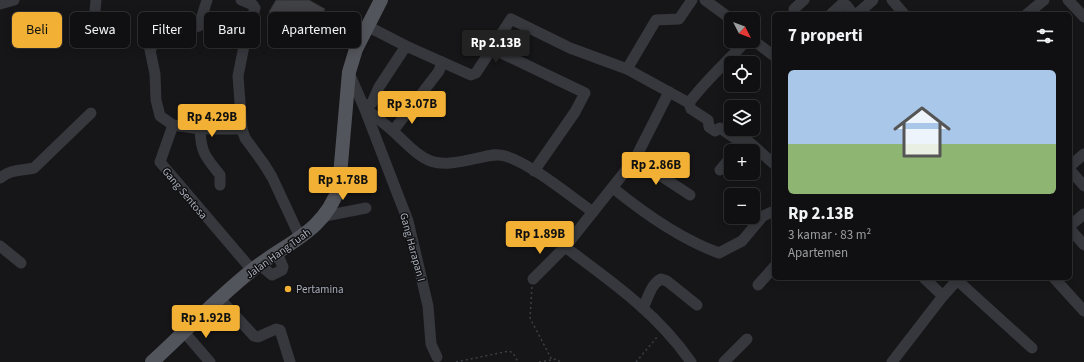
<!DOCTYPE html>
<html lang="id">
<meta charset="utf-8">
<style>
:root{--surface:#101012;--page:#19191b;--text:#f1f3f6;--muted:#9c9d9f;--line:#303032;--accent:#f2b134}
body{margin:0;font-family:"Source Sans 3",sans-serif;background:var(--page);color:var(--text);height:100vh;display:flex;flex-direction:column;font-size:15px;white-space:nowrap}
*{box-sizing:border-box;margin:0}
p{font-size:13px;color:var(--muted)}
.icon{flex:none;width:22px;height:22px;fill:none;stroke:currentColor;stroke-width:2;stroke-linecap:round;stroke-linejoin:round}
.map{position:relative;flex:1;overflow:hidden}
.sheet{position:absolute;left:772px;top:12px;width:300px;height:268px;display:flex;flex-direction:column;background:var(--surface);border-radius:6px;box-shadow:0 2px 10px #0003,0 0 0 1px var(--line)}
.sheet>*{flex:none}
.guide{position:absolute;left:12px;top:12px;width:380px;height:36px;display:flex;gap:8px}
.needle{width:26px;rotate:132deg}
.tools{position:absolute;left:724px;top:12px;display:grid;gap:8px}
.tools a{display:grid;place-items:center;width:36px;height:36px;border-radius:6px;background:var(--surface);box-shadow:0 2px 10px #0003,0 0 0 1px var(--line);font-size:20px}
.price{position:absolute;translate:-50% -34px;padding:0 9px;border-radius:4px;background:var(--accent);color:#111;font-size:13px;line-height:26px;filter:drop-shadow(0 1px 2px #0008)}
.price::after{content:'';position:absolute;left:50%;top:24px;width:12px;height:9px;margin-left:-6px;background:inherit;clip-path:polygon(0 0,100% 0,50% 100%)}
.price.selected{background:#222;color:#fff}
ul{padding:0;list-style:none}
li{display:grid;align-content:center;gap:8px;height:212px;padding:0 16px}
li+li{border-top:1px solid var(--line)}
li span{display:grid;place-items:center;height:124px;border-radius:6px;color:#555}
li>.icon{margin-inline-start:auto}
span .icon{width:72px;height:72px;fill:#fffc;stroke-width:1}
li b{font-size:17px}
h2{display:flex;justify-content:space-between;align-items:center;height:48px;padding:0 16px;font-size:17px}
.chip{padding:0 14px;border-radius:6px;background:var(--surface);box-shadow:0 2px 10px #0003,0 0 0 1px var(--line);font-size:14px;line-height:36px}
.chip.selected{background:var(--accent);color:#111}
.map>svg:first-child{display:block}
.building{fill:#404145;stroke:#303034}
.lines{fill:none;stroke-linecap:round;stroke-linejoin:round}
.path{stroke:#3d3f44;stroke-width:1.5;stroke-dasharray:2 3;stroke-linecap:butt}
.minor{stroke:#37383d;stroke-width:11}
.major{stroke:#53555c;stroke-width:14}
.poi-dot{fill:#f2b134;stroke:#111113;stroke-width:1.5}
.labels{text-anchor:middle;stroke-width:3;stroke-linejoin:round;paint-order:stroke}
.street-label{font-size:11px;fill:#a8adb8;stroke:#111113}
.poi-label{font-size:11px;fill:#a8adb8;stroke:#111113;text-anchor:start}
</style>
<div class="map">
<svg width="1084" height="362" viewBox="0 0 1084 362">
<rect width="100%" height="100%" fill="#161618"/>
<polygon class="building" points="276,0 309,0 325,9 311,35 269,12"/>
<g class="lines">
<g class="path">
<polyline points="532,287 530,318 552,360"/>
<polyline points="456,362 509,351 513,353 518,362"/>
<polyline points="539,362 557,359 560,362"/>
<polyline points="636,362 658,336"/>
</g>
<g class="minor">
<path d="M207,0L199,26L160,39L155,42L150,50L155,74L156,100L160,116L173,125L200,129C201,153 205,156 220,175V185"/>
<polyline points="241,0 253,5 255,8 246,36 238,76 242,129 245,138 264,164 272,177 300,237"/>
<polyline points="705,0 731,19"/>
<polyline points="892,0 904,14"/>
<polyline points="1068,0 1084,17"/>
<polyline points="0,4 14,0"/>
<polyline points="794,9 804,0"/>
<polyline points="95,11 96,0"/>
<polyline points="831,14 842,4 846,5 853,14"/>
<polyline points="857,14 873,0"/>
<polyline points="1027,14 1044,0"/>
<path d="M367,26L406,46L471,75L476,73L511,19L570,48L627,69L689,103C706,80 727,62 746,41"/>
<polyline points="753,40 774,56"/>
<polyline points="406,46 379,87 372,103 364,107 393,131 439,71 442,62"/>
<polyline points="493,49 585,93 575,112 534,171"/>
<polyline points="627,69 656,20 679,19 692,0"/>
<polyline points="349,73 364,107 408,221 428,306 431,344 437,357"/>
<polyline points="689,103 691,109 708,120 709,127 715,131 720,128 736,139 746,139"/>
<polyline points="173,125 160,162 252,270"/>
<polyline points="200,129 242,129"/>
<path d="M393,131C427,164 431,169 478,158C488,156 496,153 505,156C530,163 570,196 593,212"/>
<polyline points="746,139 774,164"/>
<polyline points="635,159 690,195"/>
<polyline points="1070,166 1084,154"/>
<polyline points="720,170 731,157"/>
<polyline points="1070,170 1084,186"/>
<path d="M0,178C12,169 19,171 34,168L91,113"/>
<path d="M613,188C645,214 680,239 719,253L742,241L763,216L774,211"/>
<polyline points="1084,214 1071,225 1070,229 1084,245"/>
<polyline points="325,216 366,208"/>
<polyline points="0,246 21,263"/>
<path d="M565,247C611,281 658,314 691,362"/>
<polyline points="260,265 272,275 282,270 283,267 277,253"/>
<polyline points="924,278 943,296"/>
<polyline points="1054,278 1084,311"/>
<polyline points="533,279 565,247 635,159 669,92"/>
<polyline points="957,280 1032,348"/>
<polyline points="758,285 774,267"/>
<polyline points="220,299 254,336 258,337 276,329 280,330 290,362"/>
<path d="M643,308C648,298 651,284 661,279L667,281L697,305"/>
<polyline points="184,332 210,362"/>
<polyline points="724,362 747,339"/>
<polyline points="892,362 943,296 959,278"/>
</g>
<path class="major" d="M152,362C185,332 216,299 251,271C285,243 324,233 339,187L349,72L356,49L381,0"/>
</g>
<circle class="poi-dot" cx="288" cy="289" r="4"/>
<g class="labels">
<g class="street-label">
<text transform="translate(185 193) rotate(50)" y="4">Gang Sentosa</text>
<text transform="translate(413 247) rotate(75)" y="4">Gang Harapan I</text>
<text transform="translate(278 253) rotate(-36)" y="4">Jalan Hang Tuah</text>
</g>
<g class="poi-label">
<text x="296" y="293">Pertamina</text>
</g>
</g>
</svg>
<div class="tools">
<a><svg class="needle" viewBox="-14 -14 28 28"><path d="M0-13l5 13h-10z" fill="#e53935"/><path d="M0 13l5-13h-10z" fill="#9c9d9f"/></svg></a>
<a><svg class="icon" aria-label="locate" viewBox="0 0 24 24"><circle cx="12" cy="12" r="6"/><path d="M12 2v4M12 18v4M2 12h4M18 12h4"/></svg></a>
<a><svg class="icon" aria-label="layers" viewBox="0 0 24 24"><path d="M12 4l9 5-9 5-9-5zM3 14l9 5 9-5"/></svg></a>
<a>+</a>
<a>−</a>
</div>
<b class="price selected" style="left:496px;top:64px">Rp 2.13B</b>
<b class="price" style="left:412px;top:125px">Rp 3.07B</b>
<b class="price" style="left:212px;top:138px">Rp 4.29B</b>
<b class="price" style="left:656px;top:186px">Rp 2.86B</b>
<b class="price" style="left:343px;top:201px">Rp 1.78B</b>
<b class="price" style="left:540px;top:255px">Rp 1.89B</b>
<b class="price" style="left:206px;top:339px">Rp 1.92B</b>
<div class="guide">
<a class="chip selected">Beli</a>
<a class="chip">Sewa</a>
<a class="chip">Filter</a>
<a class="chip">Baru</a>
<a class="chip">Apartemen</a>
</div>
<section class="sheet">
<h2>7 properti<svg class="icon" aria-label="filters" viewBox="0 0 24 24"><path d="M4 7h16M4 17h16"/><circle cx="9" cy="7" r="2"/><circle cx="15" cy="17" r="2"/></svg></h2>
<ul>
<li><span style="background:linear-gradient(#a9c7e8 60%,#8fb573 0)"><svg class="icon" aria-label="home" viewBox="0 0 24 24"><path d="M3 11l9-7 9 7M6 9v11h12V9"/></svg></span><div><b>Rp 2.13B</b><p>3 kamar · 83 m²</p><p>Apartemen</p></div></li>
</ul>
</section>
</div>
